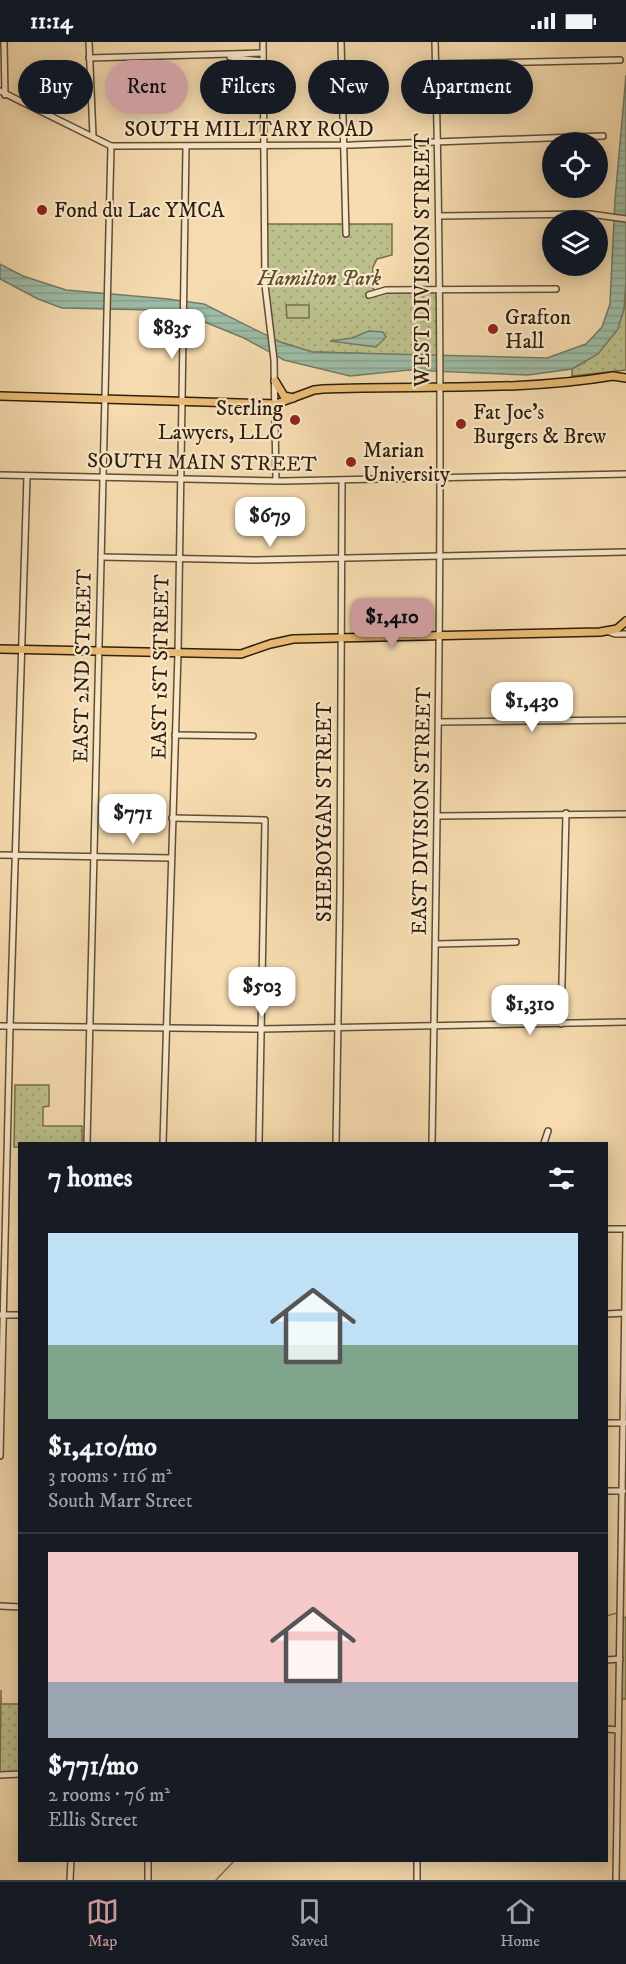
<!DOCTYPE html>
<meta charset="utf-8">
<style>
:root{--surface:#171b24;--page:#242831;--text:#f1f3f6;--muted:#9ea1a6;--line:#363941;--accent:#c59692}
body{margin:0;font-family:"IM FELL DW Pica",serif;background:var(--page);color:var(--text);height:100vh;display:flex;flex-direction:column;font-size:22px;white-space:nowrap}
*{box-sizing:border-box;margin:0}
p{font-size:20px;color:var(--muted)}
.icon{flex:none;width:33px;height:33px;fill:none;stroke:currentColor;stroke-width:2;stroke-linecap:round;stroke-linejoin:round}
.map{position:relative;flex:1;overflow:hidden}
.side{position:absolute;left:18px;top:1100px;width:590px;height:720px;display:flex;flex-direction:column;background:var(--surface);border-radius:0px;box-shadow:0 3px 15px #0003}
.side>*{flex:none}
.guide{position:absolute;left:18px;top:18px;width:591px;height:54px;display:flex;gap:12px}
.controls{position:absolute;left:542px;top:90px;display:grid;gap:12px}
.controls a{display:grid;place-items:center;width:66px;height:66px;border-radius:50%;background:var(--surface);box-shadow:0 3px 15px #0003;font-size:30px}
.price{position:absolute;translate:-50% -51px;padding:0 14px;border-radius:12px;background:#fff;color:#222;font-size:20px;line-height:39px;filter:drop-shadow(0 2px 3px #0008)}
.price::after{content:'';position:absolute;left:50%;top:36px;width:18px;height:14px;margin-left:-9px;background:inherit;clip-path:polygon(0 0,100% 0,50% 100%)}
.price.active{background:var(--accent);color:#111}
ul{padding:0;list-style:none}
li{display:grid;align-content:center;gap:12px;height:318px;padding:0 30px}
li+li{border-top:2px solid var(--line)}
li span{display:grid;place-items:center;height:186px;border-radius:0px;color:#555}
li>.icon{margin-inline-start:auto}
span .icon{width:108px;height:108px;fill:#fffc;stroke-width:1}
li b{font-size:26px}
h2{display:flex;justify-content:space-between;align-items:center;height:72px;padding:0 30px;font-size:26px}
.tag{padding:0 21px;border-radius:27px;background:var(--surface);box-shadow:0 3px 15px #0003;font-size:21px;line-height:54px}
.tag.active{background:var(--accent);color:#111}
.status{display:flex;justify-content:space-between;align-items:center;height:42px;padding:0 30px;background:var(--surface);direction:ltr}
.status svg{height:16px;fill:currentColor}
.tab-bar{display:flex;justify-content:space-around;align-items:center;height:84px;border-top:2px solid var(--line);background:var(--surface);font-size:16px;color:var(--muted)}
.tab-bar a{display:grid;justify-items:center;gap:3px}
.tab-bar .active{color:var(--accent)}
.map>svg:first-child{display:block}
.park{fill:url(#park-dots);stroke:#756f4a;stroke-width:1.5}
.pitch{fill:#bcc08c;stroke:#756f4a;stroke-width:1.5}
.water{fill:url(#water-rules);stroke:#717d67;stroke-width:1.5}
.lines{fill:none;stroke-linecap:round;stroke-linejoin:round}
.stream{stroke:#717d67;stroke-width:1.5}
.minor-casing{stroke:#604e33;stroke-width:8}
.major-casing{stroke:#2e1e09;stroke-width:10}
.minor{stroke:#f9e8cc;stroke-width:5}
.major{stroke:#ebbe78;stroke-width:7}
.poi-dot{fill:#8f2418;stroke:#f9e8cc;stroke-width:2}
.labels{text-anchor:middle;stroke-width:4.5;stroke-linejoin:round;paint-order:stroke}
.street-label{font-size:21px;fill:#2e1e09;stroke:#f9e8cc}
.poi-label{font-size:21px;fill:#2e1e09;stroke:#f9e8cc;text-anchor:start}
.park-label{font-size:21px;font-style:italic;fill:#594f30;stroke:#f9e8cc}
</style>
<div class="status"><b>11:14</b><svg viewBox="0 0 49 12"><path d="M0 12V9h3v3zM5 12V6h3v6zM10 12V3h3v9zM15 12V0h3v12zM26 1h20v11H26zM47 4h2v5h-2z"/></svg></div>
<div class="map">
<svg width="626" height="1838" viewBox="0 0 626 1838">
<defs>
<pattern id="park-dots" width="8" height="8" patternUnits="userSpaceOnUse" patternTransform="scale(1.5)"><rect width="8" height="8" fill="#bcc08c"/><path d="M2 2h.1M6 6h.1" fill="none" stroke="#a2a577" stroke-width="1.8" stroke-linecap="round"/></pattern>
<pattern id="water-rules" width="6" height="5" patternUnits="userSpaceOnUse" patternTransform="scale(1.5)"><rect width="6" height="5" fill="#9ebca6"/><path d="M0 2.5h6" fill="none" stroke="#88a18e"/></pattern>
</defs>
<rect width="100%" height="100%" fill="#f6dcb0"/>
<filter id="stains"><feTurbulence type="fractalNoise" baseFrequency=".00333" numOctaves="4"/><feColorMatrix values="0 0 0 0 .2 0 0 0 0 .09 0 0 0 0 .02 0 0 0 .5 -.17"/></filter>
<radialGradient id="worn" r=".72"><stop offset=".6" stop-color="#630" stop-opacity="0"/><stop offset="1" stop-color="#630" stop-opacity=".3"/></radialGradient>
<g class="park">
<polygon points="264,182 392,182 392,213 377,217 373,225 372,245 377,251 441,248 440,314 312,310 280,300 271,296 266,253"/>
<polygon points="626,241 626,328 572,334 572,327 583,321 624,267"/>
<polygon points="15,1043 49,1043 49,1064 43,1065 43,1084 82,1084 82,1101 20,1101 19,1105 14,1105"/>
<polygon points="626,1575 626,1657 619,1657 621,1577"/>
<polygon points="1,1648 1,1662 19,1662 20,1732 0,1733"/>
</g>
<polygon class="pitch" points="286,263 309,263 309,276 287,276"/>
<g class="water">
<polygon points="626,33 626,240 624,267 618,287 598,312 572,327 528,333 409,328 350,334 284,318 244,296 195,276 153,268 62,266 38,257 0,237 0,222 23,234 66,248 168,257 204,262 280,300 312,310 547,316 586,302 602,285 610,262 615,158"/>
<polygon points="369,289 383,290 386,295 376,305 330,299 352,296"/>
</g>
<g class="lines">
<g class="stream">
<polyline points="606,1574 617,1571"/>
<polyline points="216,1838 235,1818"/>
</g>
<defs>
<g id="minor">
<polyline points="4,0 5,53"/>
<polyline points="89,0 93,94"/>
<polyline points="263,0 265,243 274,318 276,439"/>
<polyline points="341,0 346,192"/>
<polyline points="230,15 263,19"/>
<polyline points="89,16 263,11"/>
<polyline points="436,22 620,18"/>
<polyline points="0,49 111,104 352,103 603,94"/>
<polyline points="440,174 590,172 626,177"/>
<polyline points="369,253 386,248 556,247"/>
<polyline points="0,433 283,439 626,432"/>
<polyline points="101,515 255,518 626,510"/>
<polyline points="606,589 615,592 626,592"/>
<polyline points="439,680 626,678"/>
<polyline points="175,693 253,694"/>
<polyline points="437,774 626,772"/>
<polyline points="172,776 265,778 259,1101"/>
<polyline points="0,813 171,816"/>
<polyline points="436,902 516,900"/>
<polyline points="561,982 566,771"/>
<polyline points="0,984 261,987 626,980"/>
<polyline points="87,1101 111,104"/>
<polyline points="163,1101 178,611 186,105"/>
<polyline points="336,1101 340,853 342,439"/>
<path d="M432,1101C438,734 445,367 435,0"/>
<polyline points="544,1101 548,1089"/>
<polyline points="606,1187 626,1187"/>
<polyline points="606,1272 625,1271"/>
<polyline points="0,1273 20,1273"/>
<polyline points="606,1381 625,1381"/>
<polyline points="0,1414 10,985 27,434"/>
<polyline points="606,1449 623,1449"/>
<polyline points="0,1564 20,1565"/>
<polyline points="606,1618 620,1617"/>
<polyline points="606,1687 618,1688"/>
<polyline points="0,1733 20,1732"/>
<polyline points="70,1838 71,1818"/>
<polyline points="148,1838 148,1818"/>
<polyline points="417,1838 417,1818"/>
<polyline points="616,1838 626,1190"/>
</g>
<g id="major">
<polyline points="275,339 284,354 293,356"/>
<path d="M0,354L276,362L314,348L323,347C419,343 517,350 613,334L626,336"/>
<polyline points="0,607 241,612 270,602 293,597 600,590 617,587 626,579"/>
</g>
</defs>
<use href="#minor" class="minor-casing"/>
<use href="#major" class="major-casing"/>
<use href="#minor" class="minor"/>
<use href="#major" class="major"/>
</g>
<g class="poi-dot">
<circle cx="42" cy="168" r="6"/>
<circle cx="493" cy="287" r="6"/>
<circle cx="295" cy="378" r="6"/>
<circle cx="461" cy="382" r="6"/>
<circle cx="351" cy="420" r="6"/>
</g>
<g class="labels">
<g class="street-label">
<text x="249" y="94">SOUTH MILITARY ROAD</text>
<text transform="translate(422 218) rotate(-90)" y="7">WEST DIVISION STREET</text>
<text transform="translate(202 420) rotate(1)" y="7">SOUTH MAIN STREET</text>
<text transform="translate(82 624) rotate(-89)" y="7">EAST 2ND STREET</text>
<text transform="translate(160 625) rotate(-89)" y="7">EAST 1ST STREET</text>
<text transform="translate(421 769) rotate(-89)" y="7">EAST DIVISION STREET</text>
<text transform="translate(324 770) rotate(-90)" y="7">SHEBOYGAN STREET</text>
</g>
<g class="poi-label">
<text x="54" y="175">Fond du Lac YMCA</text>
<text x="505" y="282">Grafton<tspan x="505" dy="24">Hall</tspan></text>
<text x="283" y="373" text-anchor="end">Sterling<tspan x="283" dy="24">Lawyers, LLC</tspan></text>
<text x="473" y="377">Fat Joe’s<tspan x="473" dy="24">Burgers &amp; Brew</tspan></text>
<text x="363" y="415">Marian<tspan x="363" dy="24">University</tspan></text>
</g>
<g class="park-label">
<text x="319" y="243">Hamilton Park</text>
</g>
</g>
<rect width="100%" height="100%" filter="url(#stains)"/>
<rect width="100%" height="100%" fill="url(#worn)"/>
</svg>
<div class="controls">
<a><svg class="icon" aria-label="locate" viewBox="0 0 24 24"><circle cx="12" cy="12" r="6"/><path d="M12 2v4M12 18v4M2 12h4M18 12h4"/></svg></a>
<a><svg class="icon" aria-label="layers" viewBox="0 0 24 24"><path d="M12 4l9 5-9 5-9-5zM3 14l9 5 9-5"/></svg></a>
</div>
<b class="price" style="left:172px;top:318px">$835</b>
<b class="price" style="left:270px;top:506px">$679</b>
<b class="price active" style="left:392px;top:607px">$1,410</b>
<b class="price" style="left:532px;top:691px">$1,430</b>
<b class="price" style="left:133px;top:803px">$771</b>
<b class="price" style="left:262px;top:976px">$503</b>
<b class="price" style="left:530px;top:994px">$1,310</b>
<div class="guide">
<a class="tag">Buy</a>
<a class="tag active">Rent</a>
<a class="tag">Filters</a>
<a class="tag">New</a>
<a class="tag">Apartment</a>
</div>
<section class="side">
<h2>7 homes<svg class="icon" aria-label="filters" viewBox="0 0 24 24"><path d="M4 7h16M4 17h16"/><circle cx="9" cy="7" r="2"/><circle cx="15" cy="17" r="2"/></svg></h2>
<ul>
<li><span style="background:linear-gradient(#bfe0f5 60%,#7fa58c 0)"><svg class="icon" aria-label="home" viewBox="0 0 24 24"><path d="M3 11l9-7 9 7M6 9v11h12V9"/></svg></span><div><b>$1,410/mo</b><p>3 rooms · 116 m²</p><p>South Marr Street</p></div></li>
<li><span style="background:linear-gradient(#f6c9c9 70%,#9aa5b1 0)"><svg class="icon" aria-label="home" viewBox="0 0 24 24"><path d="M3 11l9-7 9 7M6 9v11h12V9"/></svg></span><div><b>$771/mo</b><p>2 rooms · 76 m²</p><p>Ellis Street</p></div></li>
</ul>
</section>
</div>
<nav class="tab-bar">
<a class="active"><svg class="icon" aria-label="map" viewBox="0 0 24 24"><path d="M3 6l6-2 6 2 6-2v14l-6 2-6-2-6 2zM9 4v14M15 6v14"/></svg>Map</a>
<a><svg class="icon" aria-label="saved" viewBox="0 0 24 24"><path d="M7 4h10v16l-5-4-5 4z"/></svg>Saved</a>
<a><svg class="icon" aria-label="home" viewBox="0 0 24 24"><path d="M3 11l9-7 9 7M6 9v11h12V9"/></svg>Home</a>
</nav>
